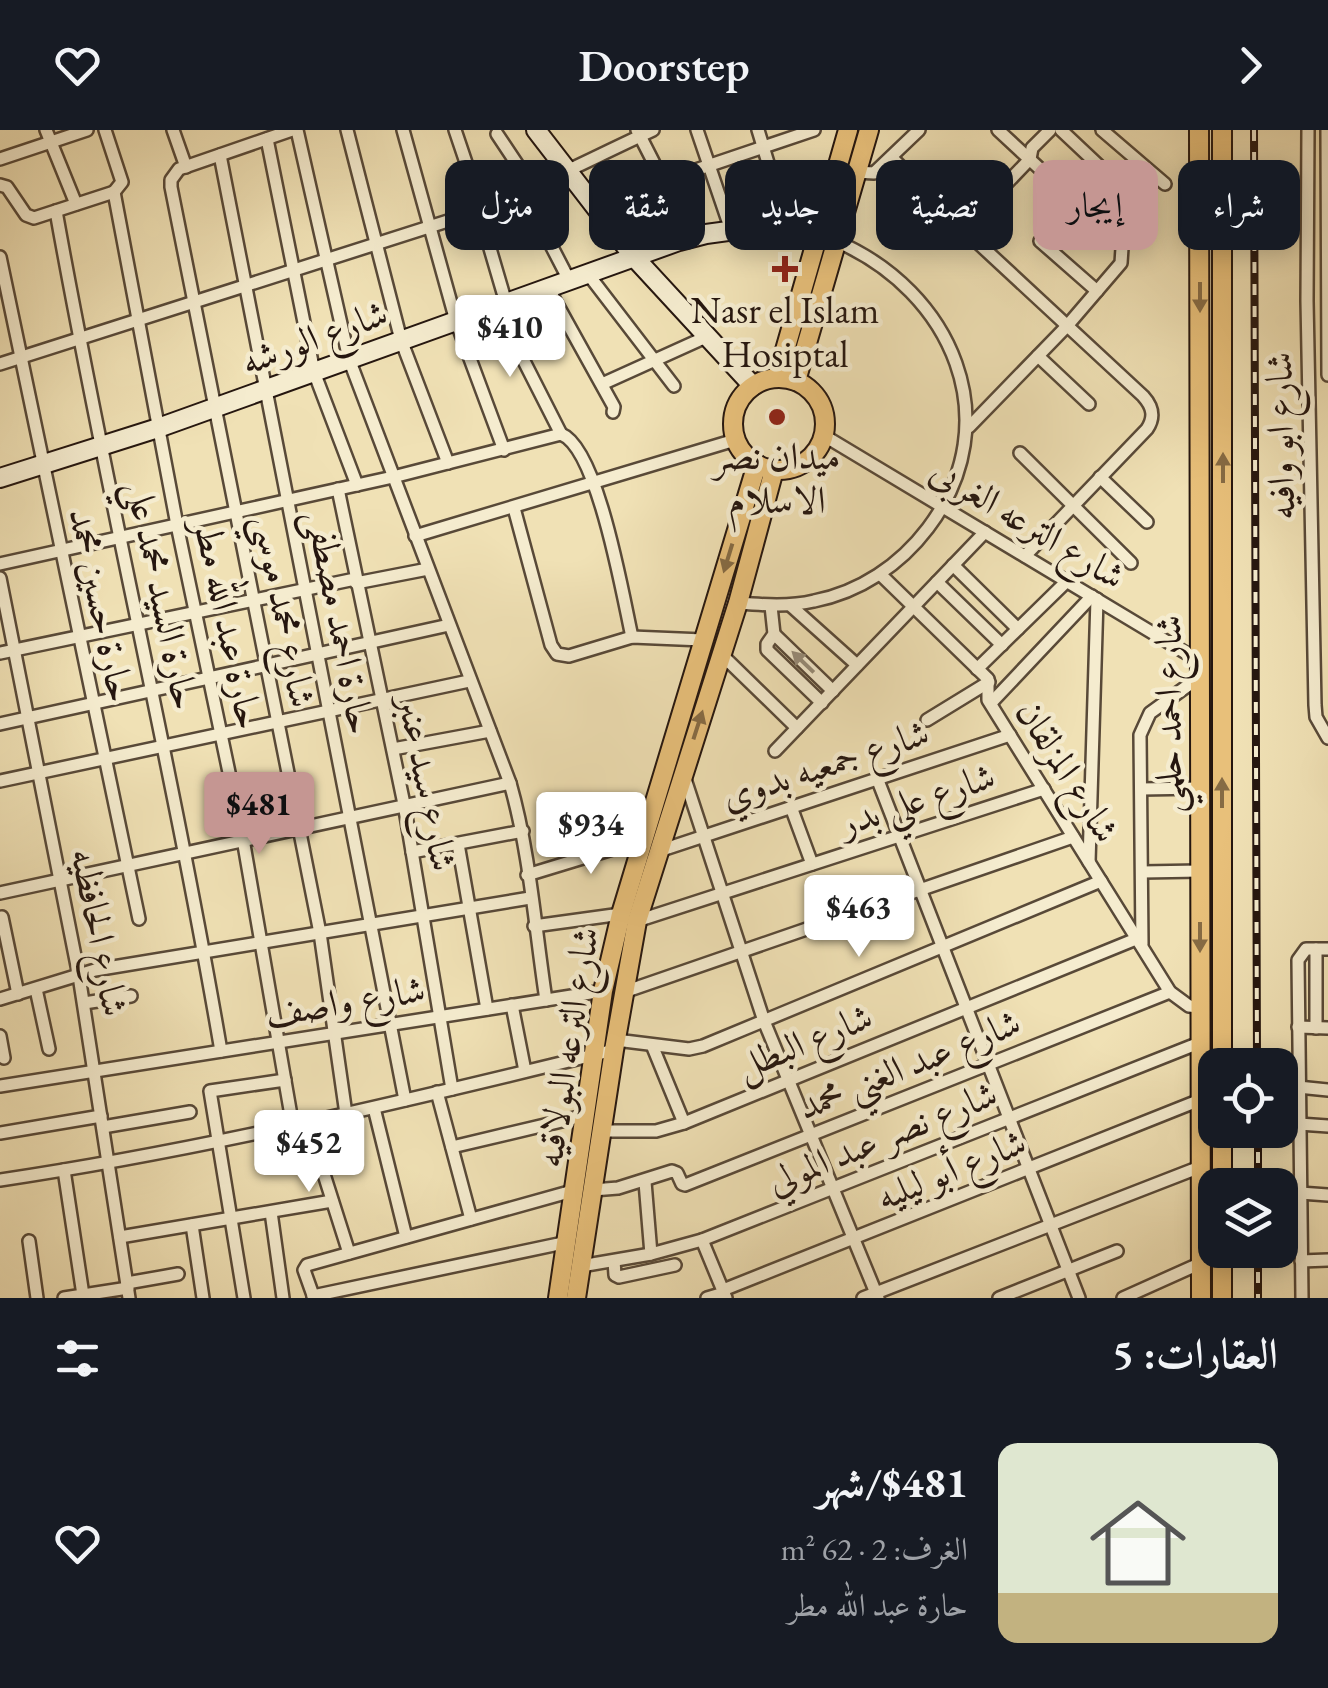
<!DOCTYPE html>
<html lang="ar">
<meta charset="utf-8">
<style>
:root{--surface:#171b24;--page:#20242c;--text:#f1f3f6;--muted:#9ea1a6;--accent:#c59692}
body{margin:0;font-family:"EB Garamond",Amiri,serif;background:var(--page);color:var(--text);direction:rtl;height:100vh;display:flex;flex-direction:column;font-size:38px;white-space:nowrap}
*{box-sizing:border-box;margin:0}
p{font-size:32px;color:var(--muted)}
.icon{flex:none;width:55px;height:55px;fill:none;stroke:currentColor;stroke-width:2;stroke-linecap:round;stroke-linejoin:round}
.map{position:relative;height:1168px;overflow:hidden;direction:ltr}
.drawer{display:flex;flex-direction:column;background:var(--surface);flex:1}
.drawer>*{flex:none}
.hud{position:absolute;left:30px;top:30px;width:1270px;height:90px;direction:rtl;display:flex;gap:20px}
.fabs{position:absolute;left:1198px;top:918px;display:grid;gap:20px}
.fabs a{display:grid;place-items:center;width:100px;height:100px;border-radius:20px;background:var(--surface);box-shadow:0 5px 25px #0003;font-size:50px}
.price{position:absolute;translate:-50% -85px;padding:0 22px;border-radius:10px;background:#fff;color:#222;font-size:32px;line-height:65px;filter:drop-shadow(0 2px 5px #0008)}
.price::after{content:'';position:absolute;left:50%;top:60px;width:30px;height:22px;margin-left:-15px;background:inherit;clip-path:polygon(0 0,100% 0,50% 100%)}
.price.on{background:var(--accent);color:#111}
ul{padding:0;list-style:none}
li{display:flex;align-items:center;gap:30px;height:250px;padding:0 50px}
li span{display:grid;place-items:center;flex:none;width:280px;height:200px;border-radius:20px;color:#555}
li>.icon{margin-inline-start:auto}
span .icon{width:120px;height:120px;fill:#fffc;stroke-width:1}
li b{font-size:42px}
h2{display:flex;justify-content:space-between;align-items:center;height:120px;padding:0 50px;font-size:42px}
.pill{padding:0 35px;border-radius:20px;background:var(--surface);box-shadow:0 5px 25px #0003;font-size:35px;line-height:90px}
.pill.on{background:var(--accent);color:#111}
header{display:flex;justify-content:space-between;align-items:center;height:130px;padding:0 50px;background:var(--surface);font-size:45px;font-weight:600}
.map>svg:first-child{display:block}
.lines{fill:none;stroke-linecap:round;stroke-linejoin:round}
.street-casing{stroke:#584938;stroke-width:16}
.secondary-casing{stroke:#25160f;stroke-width:22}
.primary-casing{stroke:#25160f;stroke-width:22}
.street{stroke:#f5eccf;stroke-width:11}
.secondary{stroke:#f5eccf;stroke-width:18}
.primary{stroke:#e8c07a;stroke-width:18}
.rail-casing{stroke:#25160f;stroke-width:8}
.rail{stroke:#f5eccf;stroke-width:4;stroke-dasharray:11;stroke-linecap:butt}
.oneway{fill:#866b44}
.oneway2{fill:#978c79}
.poi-dot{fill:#8f2418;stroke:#f5eccf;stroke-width:4}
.labels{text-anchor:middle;stroke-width:9;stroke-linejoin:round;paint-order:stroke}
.poi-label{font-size:38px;fill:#25160f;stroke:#f5eccf}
.street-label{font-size:38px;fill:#25160f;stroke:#f5eccf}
</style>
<header><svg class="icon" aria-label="forward" viewBox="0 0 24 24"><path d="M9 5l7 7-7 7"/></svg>Doorstep<svg class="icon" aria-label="heart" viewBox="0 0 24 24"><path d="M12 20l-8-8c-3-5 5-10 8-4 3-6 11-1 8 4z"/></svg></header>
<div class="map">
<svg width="1328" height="1168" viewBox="0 0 1328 1168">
<rect width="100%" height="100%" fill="#f0e1b5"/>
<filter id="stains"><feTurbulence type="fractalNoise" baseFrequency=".002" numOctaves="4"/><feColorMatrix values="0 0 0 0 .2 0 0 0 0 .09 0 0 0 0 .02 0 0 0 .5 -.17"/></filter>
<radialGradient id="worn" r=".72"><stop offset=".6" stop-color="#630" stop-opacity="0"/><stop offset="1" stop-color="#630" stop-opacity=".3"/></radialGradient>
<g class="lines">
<defs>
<g id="street">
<polyline points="46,0 76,74"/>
<polyline points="105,0 122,52 114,62"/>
<polyline points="173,0 186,37"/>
<polyline points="292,0 179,39 171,50 171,57 320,803 346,984"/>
<path d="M297,0L349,229L510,653C530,723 535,798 546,870"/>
<polyline points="347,0 401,210 448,333"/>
<polyline points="403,0 456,191 504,320"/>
<polyline points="455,0 482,80"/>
<polyline points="637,0 663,51"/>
<polyline points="697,0 731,100"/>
<polyline points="758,0 786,92"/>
<polyline points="1061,0 1112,48 1109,61 1090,87"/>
<polyline points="1102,0 1165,54"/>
<polyline points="1308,0 1307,171 1315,575 1316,587 1328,608"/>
<polyline points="1327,0 1328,245"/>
<polyline points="497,4 533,58"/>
<polyline points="267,9 314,242 357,355"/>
<polyline points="220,25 405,970"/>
<path d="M892,28L963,99L1143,266C1153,277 1155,287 1147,299L1025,426"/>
<polyline points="0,29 87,0"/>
<polyline points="856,42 874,43 919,0"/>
<polyline points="0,55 7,57 26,85 34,88 114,62"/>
<polyline points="649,56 679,111"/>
<polyline points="114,62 177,395 243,709 293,997"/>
<polyline points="524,63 569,150"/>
<polyline points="596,78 663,51 814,0"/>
<path d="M56,81C106,362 173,640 221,921"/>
<polyline points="479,81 506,173"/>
<polyline points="963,99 1030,29 1032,18 1050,0"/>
<polyline points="1040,111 1097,161"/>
<polyline points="0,127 139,789"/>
<polyline points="588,144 674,256"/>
<polyline points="548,158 614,277 613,282"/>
<polyline points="496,176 561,304"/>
<polyline points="1038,226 1089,274"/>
<path d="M0,234L479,81C538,56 595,27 653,0"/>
<polyline points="602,254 706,207"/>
<polyline points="969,297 1067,196 1121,133 1122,118 1118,111 998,0"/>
<polyline points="823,305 1201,532"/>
<polyline points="1020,323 1131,433"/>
<polyline points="1100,347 1147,392"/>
<polyline points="338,359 404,674 452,959"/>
<polyline points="514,378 551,515 557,524 569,526 632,507 703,510"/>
<polyline points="415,406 735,310"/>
<path d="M0,434L393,347L561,304C598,318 623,467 632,507"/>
<polyline points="953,435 1018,499"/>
<polyline points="880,444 988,549 988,570 1170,862 1189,876 1199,877"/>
<polyline points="0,448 79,846 129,1168"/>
<polyline points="937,452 1002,515"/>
<polyline points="356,453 428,439"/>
<path d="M738,473C764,475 789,477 814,471C860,462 900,435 928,398C1009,291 952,161 836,111"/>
<polyline points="790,475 857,535"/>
<polyline points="771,476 774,504 767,514 767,520 822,573"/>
<polyline points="774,504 833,561"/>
<polyline points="0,523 355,449"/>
<polyline points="721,524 797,598"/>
<polyline points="977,539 1067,451"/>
<polyline points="991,573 1092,466"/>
<polyline points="927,590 989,552"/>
<polyline points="0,594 449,495"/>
<polyline points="393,619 490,601"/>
<polyline points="775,621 985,402"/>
<polyline points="684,646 764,891 878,1168"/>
<polyline points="877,648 1079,1168"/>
<polyline points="0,651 469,551"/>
<polyline points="1141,659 1200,658"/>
<polyline points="791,677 812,734"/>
<polyline points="458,714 487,879"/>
<polyline points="659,721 1010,605"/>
<polyline points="412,722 523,701"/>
<polyline points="1089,732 1097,469"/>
<polyline points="1142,742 1200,741"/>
<polyline points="527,745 642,710"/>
<polyline points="0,763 510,653"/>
<polyline points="2,787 18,864"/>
<polyline points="637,791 1044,659"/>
<polyline points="534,796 621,784"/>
<polyline points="1142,814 1140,605 1150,583 1201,546"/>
<polyline points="1316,819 1316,898"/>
<polyline points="36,859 49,919"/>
<polyline points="624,862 1073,707"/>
<polyline points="0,869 95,840 530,768"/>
<polyline points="84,873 131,866"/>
<polyline points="512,875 525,941"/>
<polyline points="1298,897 1328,898"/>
<polyline points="0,906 4,928"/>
<polyline points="616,910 689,919 703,916 1101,751"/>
<polyline points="652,915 684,993"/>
<polyline points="0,956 603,861"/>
<polyline points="1298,957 1328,960"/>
<polyline points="437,962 471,1089"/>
<polyline points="374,978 406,1107"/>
<polyline points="308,994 349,1123"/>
<polyline points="1299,994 1328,996"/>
<polyline points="103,997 190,982"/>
<polyline points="602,1001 656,1001 684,993 1136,809"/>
<polyline points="0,1003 101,986"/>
<polyline points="452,1017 587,985"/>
<polyline points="64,1040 83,1165"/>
<path d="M0,1050C207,1019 410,970 614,920"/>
<polyline points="645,1052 651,1124"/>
<polyline points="593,1060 618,1058 672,1041 677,1043 682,1054 685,1055 1170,862"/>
<polyline points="1300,1063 1328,1065"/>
<polyline points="271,1082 283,1168"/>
<polyline points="192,1095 203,1168"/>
<polyline points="120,1107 332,1071"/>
<polyline points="702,1110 726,1168"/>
<polyline points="29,1111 37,1168"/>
<polyline points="614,1131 615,1145 619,1147 675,1135"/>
<polyline points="1301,1131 1328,1130"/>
<polyline points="581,1136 651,1124 702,1110 1199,913"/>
<polyline points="127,1153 178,1144"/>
<polyline points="723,1160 1200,970"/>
<polyline points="313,1166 568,1112"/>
<polyline points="64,1168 128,1158"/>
<polyline points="244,1168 210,961 285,950"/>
<polyline points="314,1168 304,1140 307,1135 576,1060"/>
<polyline points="707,1168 724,1163"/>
<polyline points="863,1168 1200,1037"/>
<polyline points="999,1168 1117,1121"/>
<polyline points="1123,1168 1201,1133"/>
<polyline points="1302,1168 1298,830 1306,819 1328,819"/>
</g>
<g id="secondary">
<polyline points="536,0 634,127 753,256"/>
<polyline points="0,348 158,298 679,111 706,104 824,88"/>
</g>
<g id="primary">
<polyline points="1199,0 1201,1168"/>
<polyline points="777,248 848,0"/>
<circle cx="779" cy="294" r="46"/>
<polyline points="796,251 869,0"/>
<polyline points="1222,935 1222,0"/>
<polyline points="1222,1000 1222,1055"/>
<polyline points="558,1168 603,861 621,784 757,334"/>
<polyline points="576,1168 614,920 637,791 738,473 774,340"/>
<polyline points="1222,1168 1222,1120"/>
</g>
</defs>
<use href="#street" class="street-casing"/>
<use href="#secondary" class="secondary-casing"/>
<use href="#primary" class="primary-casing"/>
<use href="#street" class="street"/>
<use href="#secondary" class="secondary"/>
<use href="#primary" class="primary"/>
<defs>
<g id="rail">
<polyline points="1254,0 1257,935"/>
<polyline points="1258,1000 1258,1055"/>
<polyline points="1258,1120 1258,1168"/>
</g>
</defs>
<use href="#rail" class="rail-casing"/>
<use href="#rail" class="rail"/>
</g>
<defs><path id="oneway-solid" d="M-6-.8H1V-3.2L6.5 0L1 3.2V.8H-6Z" transform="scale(2.5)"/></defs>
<g class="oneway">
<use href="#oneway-solid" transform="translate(1200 167) rotate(90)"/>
<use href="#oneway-solid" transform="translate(1223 338) rotate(-90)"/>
<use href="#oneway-solid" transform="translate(728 428) rotate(107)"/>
<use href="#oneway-solid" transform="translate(698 595) rotate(-72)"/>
<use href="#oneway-solid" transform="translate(1222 663) rotate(-90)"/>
<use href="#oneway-solid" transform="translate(1200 807) rotate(90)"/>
</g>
<use class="oneway2" href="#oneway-solid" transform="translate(803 532) rotate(-136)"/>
<g class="poi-dot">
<path d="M780 124h10v10h10v10h-10v10h-10v-10h-10v-10h10z"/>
<circle cx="777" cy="287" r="10"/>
</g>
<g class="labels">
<g class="poi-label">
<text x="785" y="193">Nasr el Islam<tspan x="785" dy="44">Hosiptal</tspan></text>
<text x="777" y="339">ميدان نصر<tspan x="777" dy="44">الاسلام</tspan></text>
</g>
<g class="street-label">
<text transform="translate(314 207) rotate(-20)" y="13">شارع الورشه</text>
<text transform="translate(1280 306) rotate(-91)" y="13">شارع ابو وافيه</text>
<text transform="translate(1028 393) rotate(31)" y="13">شارع الترعه الغربى</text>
<text transform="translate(163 465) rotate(78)" y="13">حارة السيد محمد علي</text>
<text transform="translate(102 475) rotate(78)" y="13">حارة حسين محمد</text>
<text transform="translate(285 481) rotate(79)" y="13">شارع محمد موسي</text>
<text transform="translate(341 492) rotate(79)" y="13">حارة احمد مصطفى</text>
<text transform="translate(229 494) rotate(78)" y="13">حارة عبد الله مطر</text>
<text transform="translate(1168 584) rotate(-90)" y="13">شارع احمد حلمي</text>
<text transform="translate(825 634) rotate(-18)" y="13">شارع جمعيه بدوي</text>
<text transform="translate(1068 641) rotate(58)" y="13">شارع المزلقان</text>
<text transform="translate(428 653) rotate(79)" y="13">شارع سيد عنبر</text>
<text transform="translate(917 669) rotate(-18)" y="13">شارع علي بدر</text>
<text transform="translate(100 802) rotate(79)" y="13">شارع الحافظيه</text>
<text transform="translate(345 871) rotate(-9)" y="13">شارع واصف</text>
<text transform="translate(804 911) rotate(-22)" y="13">شارع البطل</text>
<text transform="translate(567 917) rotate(-81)" y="13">شارع الترعه البولاقيه</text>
<text transform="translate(909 934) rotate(-22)" y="13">شارع عبد الغني محمد</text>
<text transform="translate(882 1007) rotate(-22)" y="13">شارع نصر عبد المولي</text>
<text transform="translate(951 1039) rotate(-22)" y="13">شارع أبو ليليه</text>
</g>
</g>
<rect width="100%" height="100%" filter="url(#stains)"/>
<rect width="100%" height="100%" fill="url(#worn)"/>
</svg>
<div class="fabs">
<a><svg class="icon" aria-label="locate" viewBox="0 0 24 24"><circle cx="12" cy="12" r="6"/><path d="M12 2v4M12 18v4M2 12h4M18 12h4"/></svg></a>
<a><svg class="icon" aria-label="layers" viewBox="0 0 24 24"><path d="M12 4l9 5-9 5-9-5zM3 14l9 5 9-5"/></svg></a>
</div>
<b class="price" style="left:510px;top:250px">$410</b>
<b class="price on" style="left:259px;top:727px">$481</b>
<b class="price" style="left:591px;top:747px">$934</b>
<b class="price" style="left:859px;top:830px">$463</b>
<b class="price" style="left:309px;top:1065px">$452</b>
<div class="hud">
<a class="pill">شراء</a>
<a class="pill on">إيجار</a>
<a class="pill">تصفية</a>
<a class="pill">جديد</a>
<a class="pill">شقة</a>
<a class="pill">منزل</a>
</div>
</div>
<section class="drawer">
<h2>العقارات: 5<svg class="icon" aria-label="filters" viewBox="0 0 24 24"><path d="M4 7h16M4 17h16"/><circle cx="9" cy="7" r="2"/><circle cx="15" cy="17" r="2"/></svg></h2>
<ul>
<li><span style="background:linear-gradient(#dfe7d0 75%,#c2b280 0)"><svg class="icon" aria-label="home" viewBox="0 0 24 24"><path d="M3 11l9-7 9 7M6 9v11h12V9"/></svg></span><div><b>$481/شهر</b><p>الغرف: 2 · 62 m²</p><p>حارة عبد الله مطر</p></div><svg class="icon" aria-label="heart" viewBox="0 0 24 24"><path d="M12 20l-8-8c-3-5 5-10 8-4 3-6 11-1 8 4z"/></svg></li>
</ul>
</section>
